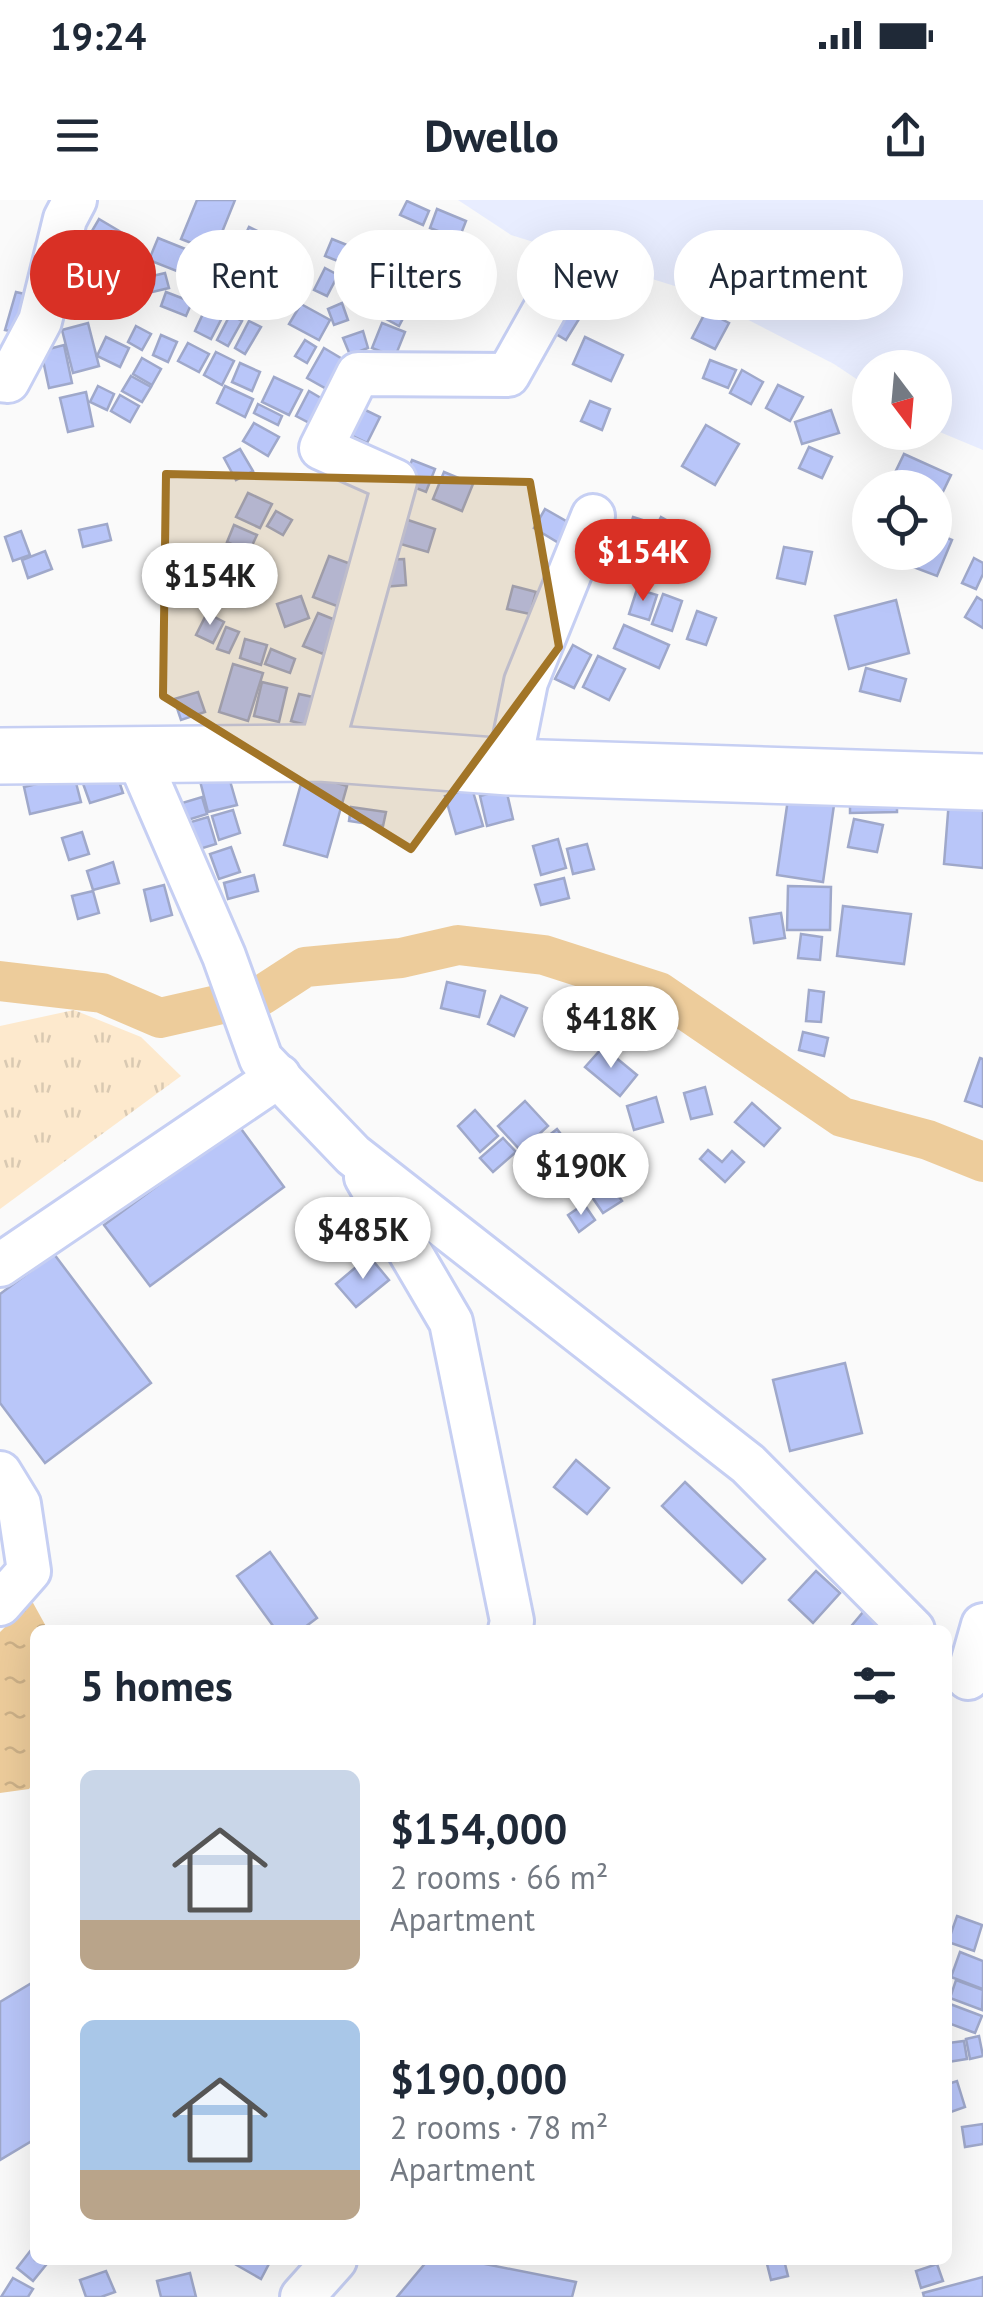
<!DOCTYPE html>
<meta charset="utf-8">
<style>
:root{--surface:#fff;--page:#f6f6f7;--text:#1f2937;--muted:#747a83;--accent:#d93025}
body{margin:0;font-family:"PT Sans",sans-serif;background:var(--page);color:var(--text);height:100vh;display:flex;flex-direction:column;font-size:38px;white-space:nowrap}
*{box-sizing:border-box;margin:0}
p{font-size:32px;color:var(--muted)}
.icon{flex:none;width:55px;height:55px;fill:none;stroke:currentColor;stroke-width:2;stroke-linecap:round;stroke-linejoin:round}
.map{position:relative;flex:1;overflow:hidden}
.drawer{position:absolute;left:30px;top:1425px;width:922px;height:640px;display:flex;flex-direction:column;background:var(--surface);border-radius:15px;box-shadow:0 10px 40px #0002}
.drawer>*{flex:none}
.top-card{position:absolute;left:30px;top:30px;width:925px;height:90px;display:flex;gap:20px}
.needle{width:65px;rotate:164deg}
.buttons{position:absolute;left:852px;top:150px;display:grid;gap:20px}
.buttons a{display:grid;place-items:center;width:100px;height:100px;border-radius:50%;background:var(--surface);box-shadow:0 10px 40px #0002;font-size:50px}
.price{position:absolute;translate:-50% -85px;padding:0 22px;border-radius:35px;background:#fff;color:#222;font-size:32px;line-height:65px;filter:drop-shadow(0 2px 5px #0008)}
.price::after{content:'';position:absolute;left:50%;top:60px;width:30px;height:22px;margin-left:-15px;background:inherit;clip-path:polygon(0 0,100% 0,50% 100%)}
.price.current{background:var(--accent);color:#fff}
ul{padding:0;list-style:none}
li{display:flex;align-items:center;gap:30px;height:250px;padding:0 50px}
li span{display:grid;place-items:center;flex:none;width:280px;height:200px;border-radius:15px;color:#555}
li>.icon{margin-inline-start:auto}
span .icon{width:120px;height:120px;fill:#fffc;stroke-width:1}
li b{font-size:42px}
h2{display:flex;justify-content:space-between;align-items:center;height:120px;padding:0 50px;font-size:42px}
.chip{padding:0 35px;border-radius:45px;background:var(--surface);box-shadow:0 10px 40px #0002;font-size:35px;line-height:90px}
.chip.current{background:var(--accent);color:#fff}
.status{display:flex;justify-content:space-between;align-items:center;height:70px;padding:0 50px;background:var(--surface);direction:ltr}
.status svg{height:28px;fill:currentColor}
header{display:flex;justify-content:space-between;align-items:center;height:130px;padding:0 50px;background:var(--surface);font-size:45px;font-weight:700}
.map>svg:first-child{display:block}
.built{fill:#e8edff}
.park{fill:url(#park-tufts)}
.water{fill:url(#water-ripples)}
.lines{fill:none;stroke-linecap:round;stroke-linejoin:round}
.canal{stroke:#edcc9b;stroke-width:40}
.building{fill:#b9c6f9;stroke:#9fa8ca;stroke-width:2.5}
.minor-casing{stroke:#c6cff3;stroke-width:48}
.secondary-casing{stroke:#c6cff3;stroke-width:60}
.minor{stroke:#fff;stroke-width:42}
.secondary{stroke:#fff;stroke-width:55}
.marked{fill:#a27527;fill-opacity:0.2;stroke:#a27527;stroke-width:8;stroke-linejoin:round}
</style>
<div class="status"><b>19:24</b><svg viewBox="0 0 49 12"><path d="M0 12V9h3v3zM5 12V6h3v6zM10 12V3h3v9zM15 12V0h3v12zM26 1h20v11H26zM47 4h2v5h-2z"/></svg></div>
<header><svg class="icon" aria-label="menu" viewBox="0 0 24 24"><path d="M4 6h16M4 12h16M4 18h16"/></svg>Dwello<svg class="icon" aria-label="share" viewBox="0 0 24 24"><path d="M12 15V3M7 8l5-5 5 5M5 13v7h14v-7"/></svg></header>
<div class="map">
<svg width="983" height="2097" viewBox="0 0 983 2097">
<defs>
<pattern id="park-tufts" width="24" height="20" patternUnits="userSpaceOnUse" patternTransform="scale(2.5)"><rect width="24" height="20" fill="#fde9cd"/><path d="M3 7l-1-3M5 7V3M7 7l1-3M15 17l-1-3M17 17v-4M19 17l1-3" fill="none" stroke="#d9c9b2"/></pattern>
<pattern id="water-ripples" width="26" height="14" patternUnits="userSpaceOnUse" patternTransform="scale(2.5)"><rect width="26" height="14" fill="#edcc9b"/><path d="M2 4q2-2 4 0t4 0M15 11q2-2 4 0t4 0" fill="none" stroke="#ccb087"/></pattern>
</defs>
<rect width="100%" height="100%" fill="#fafafa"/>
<polygon class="built" points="458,0 983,0 983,250 935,230 935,168 870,168 870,188 834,164 694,92 511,35"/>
<polygon class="park" points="74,810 141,837 181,876 0,1009 0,826"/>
<polygon class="water" points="32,1401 48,1430 35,1430 35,1580 29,1589 0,1593 0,1432"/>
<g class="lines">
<polyline class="canal" points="0,781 102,793 160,818 262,795 305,767 401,758 458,745 544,755 659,792 842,917 928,940 983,962"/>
</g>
<g class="building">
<polygon points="197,0 235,0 214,52 181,39"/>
<polygon points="407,1 429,11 423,25 400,15"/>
<polygon points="437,9 466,21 459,39 430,28"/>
<polygon points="99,19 136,41 116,75 79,53"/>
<polygon points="249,27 264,34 251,64 235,57"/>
<polygon points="158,38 188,50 179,72 149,60"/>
<polygon points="332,39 347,45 340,62 325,56"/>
<polygon points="449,46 474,57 467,74 442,63"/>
<polygon points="194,53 208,60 199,79 185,72"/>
<polygon points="325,68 338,75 327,96 314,90"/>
<polygon points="165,73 169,88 148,93 144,78"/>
<polygon points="205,75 221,82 214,100 198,94"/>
<polygon points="406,77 419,85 410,101 397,93"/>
<polygon points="351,80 371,88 364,107 344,99"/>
<polygon points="230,82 253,91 245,110 222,101"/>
<polygon points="380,87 411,103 399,126 368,109"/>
<polygon points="16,92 38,97 28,135 5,130"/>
<polygon points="166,92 192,102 186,116 161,106"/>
<polygon points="559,96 584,111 566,140 541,125"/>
<polygon points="342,103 348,120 334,125 328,109"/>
<polygon points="301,104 330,120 319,140 289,124"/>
<polygon points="207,105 224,114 211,139 195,131"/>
<polygon points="706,111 729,123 715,149 692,138"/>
<polygon points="230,115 242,121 228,146 217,140"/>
<polygon points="249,121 261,127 245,154 235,148"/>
<polygon points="88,123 99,166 73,173 62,130"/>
<polygon points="382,123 405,132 395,157 372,148"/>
<polygon points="136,126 151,134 142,150 128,142"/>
<polygon points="363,131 368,148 350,155 343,138"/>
<polygon points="161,135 177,142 168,162 153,155"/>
<polygon points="106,137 129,148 120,167 97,156"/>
<polygon points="585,137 623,155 611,181 573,164"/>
<polygon points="305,140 316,147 307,163 295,156"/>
<polygon points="188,143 209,154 199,172 178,161"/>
<polygon points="64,145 72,183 49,188 41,151"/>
<polygon points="324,148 349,163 332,192 307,178"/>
<polygon points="216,152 234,161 222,185 204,175"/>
<polygon points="142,158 161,169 152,185 133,174"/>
<polygon points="710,160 736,170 728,188 703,178"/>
<polygon points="240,163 260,172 252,191 232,182"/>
<polygon points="742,170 763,182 751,204 730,193"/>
<polygon points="131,176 151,187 142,202 122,191"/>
<polygon points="274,177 302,190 289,215 262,202"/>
<polygon points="778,185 803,197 790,221 766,208"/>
<polygon points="98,186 114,194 107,210 90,202"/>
<polygon points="225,186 253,199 245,217 217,203"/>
<polygon points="309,191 331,204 319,228 296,216"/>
<polygon points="86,192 93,226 68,232 60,198"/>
<polygon points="120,195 139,206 130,222 111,211"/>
<polygon points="590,201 610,209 602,230 581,221"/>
<polygon points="258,204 282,216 278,225 254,213"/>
<polygon points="357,206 380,217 367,243 344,232"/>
<polygon points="831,210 839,233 802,244 795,222"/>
<polygon points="254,223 279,237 268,256 243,241"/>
<polygon points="706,225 739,244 715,285 682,266"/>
<polygon points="809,247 832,257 822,278 799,268"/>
<polygon points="240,249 253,271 236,280 224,258"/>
<polygon points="904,254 951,275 936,306 935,288 889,285"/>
<polygon points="412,260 435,269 426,292 403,283"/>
<polygon points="444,272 473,284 462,311 433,299"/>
<polygon points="248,293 272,304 260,328 236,317"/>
<polygon points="545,309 573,325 562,345 534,328"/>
<polygon points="276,311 292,320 283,335 267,326"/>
<polygon points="633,317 649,322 641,346 626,341"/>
<polygon points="661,317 686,331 679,344 654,330"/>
<polygon points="405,319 435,329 428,352 397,343"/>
<polygon points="107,324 111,340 83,347 79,330"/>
<polygon points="234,325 257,335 249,352 227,342"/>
<polygon points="21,331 30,355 13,361 5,337"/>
<polygon points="935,333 952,340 937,376 908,365 913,352 935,352"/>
<polygon points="784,347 812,352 805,384 777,378"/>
<polygon points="45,351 52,369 28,378 22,360"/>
<polygon points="638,354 664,361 659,378 632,370"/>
<polygon points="329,356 359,367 342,408 313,397"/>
<polygon points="974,358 983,363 983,374 976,389 962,383"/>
<polygon points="404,359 406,385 383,387 381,360"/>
<polygon points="513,386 536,392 530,414 507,409"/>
<polygon points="637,389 657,395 649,420 629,414"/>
<polygon points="663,394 682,401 672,431 652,424"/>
<polygon points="301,396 309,418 285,427 277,404"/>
<polygon points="977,397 983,401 983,428 965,417"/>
<polygon points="896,400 909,453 849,469 835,416"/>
<polygon points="697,411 716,418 706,445 687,439"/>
<polygon points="207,413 224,422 213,443 196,435"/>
<polygon points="318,413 338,421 323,454 303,446"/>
<polygon points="624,425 669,445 659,468 614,448"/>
<polygon points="226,427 239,432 229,453 217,449"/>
<polygon points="245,439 267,445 261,465 240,458"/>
<polygon points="573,445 591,455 574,488 555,479"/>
<polygon points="271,449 295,459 290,473 265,464"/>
<polygon points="598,456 625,469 609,500 583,487"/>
<polygon points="233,464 263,473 248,521 219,512"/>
<polygon points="866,468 906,479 900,501 860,491"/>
<polygon points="262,482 287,488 279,522 254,516"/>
<polygon points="198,492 205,512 181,520 174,499"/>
<polygon points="299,494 313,497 306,525 291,521"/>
<polygon points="114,566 123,593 90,603 81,578"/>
<polygon points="304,573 347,586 327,657 284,645"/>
<polygon points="228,574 237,605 208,612 200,581"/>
<polygon points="74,575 81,602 30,614 24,587"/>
<polygon points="472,588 483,626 456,634 445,596"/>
<polygon points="506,589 513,619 487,626 480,596"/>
<polygon points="897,590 897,612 850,613 850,591"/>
<polygon points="202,597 207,614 178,623 172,606"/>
<polygon points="788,599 834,605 823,682 777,675"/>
<polygon points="949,600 983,603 983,668 944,664"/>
<polygon points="351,607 386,612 383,626 349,621"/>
<polygon points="233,610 240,633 219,640 212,616"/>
<polygon points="208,617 216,644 193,651 184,624"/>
<polygon points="854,619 883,625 877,652 848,647"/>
<polygon points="82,632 89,654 69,660 62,638"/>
<polygon points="558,639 566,668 541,675 533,646"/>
<polygon points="587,644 594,669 573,674 567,649"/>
<polygon points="231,647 240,672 219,679 210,654"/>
<polygon points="113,662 119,683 93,690 87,671"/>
<polygon points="254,675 258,691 228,699 224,683"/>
<polygon points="564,678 569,698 541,705 535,685"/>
<polygon points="164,685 172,715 151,721 144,690"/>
<polygon points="788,686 831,687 830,730 787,730"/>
<polygon points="93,691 99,713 78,719 72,696"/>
<polygon points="843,706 911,714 904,764 837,756"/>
<polygon points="781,713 785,738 754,743 750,718"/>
<polygon points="801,734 822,737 820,760 798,758"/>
<polygon points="447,782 485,791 479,817 441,808"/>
<polygon points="809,790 824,792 821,822 806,821"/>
<polygon points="501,796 527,808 514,836 488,824"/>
<polygon points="803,832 828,838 824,856 799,850"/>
<polygon points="603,847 637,875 620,896 585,867"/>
<polygon points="980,858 983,859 983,907 965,901"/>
<polygon points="705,887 712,914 691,919 684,893"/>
<polygon points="656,897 663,922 634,930 627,906"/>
<polygon points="525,901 548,926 521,951 498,926"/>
<polygon points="752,903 780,928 764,946 735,922"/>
<polygon points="475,910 498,936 480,952 458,926"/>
<polygon points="239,926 284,987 150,1086 104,1025"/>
<polygon points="557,929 576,954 553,972 534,947"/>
<polygon points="503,938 516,952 493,972 480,958"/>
<polygon points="708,950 722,962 732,951 744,962 725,982 700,959"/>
<polygon points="579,967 593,990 579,998 565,975"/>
<polygon points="610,984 622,1001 603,1013 592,997"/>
<polygon points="584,1004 595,1020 579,1032 568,1015"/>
<polygon points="54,1054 151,1183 45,1263 0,1203 0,1094"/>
<polygon points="369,1056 389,1080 356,1107 336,1084"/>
<polygon points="845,1163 862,1233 790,1251 773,1180"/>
<polygon points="576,1260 609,1288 587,1314 554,1287"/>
<polygon points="685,1282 765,1359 742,1383 662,1306"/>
<polygon points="270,1352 317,1418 301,1430 276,1430 237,1376"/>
<polygon points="816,1371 840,1393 813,1423 789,1400"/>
<polygon points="868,1406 893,1430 848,1430"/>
<polygon points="957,1716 982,1725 974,1751 948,1742"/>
<polygon points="960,1752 983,1761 983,1789 951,1777"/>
<polygon points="956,1780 983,1790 982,1810 950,1798"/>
<polygon points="35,1781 35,1939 0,1960 0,1802"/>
<polygon points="950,1804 982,1816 975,1833 948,1823"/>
<polygon points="979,1836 983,1856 970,1859 966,1839"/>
<polygon points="964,1841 967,1859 948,1862 948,1843"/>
<polygon points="957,1881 965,1907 948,1913 948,1884"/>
<polygon points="983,1924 983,1944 965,1947 962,1927"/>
<polygon points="35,2045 35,2060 50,2060 33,2081 17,2068"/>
<polygon points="234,2060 271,2060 261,2079 233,2063"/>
<polygon points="428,2060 465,2060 576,2082 572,2097 397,2097"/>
<polygon points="766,2060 784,2060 788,2076 771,2080"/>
<polygon points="937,2064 943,2081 921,2088 916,2071"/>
<polygon points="106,2071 115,2092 101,2097 86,2097 80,2080"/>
<polygon points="190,2073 196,2097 161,2097 157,2081"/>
<polygon points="983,2077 983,2097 924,2097 923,2093"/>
<polygon points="13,2078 33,2089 28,2097 1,2097"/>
</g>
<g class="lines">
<defs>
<g id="minor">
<polyline points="0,180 8,181 40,121 65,19 75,0"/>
<polyline points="320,553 395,281 321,248 358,174 508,175 563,77"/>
<polyline points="137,555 224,756 261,859 353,955 748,1264 913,1430"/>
<polyline points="509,567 526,482 593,316"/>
<polyline points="366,977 451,1122 512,1421 510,1430"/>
<polyline points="0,1065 279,876"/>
<polyline points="0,1273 19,1304 29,1371 0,1404"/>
<polyline points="968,1478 983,1425"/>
<polyline points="302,2097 335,2060"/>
</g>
<polyline id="secondary" points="0,556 320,553 509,567 983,582"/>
</defs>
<use href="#minor" class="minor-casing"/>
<use href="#secondary" class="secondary-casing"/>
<use href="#minor" class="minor"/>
<use href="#secondary" class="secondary"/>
</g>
<path class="marked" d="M166,274L530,282L559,447L411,649L163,496Z"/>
</svg>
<div class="buttons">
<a><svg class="needle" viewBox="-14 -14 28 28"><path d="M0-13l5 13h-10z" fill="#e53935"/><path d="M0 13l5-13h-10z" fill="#747a83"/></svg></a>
<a><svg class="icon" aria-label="locate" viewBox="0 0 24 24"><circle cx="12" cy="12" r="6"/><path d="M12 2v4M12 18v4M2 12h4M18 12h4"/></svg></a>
</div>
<b class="price current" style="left:643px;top:404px">$154K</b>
<b class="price" style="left:210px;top:428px">$154K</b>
<b class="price" style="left:611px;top:871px">$418K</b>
<b class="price" style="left:581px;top:1018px">$190K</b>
<b class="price" style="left:363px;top:1082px">$485K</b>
<div class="top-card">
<a class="chip current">Buy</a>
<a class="chip">Rent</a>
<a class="chip">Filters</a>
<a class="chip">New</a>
<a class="chip">Apartment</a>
</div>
<section class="drawer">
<h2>5 homes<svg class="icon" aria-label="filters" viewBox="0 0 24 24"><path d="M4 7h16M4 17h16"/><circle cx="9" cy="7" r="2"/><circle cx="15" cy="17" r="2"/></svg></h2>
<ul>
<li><span style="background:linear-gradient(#c9d6e8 75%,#b9a48a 0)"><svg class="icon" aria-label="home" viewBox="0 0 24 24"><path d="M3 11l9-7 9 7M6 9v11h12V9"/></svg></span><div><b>$154,000</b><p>2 rooms · 66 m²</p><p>Apartment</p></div></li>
<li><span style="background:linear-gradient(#a9c7e8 75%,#b9a48a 0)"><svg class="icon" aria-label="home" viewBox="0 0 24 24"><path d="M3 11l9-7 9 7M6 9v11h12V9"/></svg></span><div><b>$190,000</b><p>2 rooms · 78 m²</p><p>Apartment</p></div></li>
</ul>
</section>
</div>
